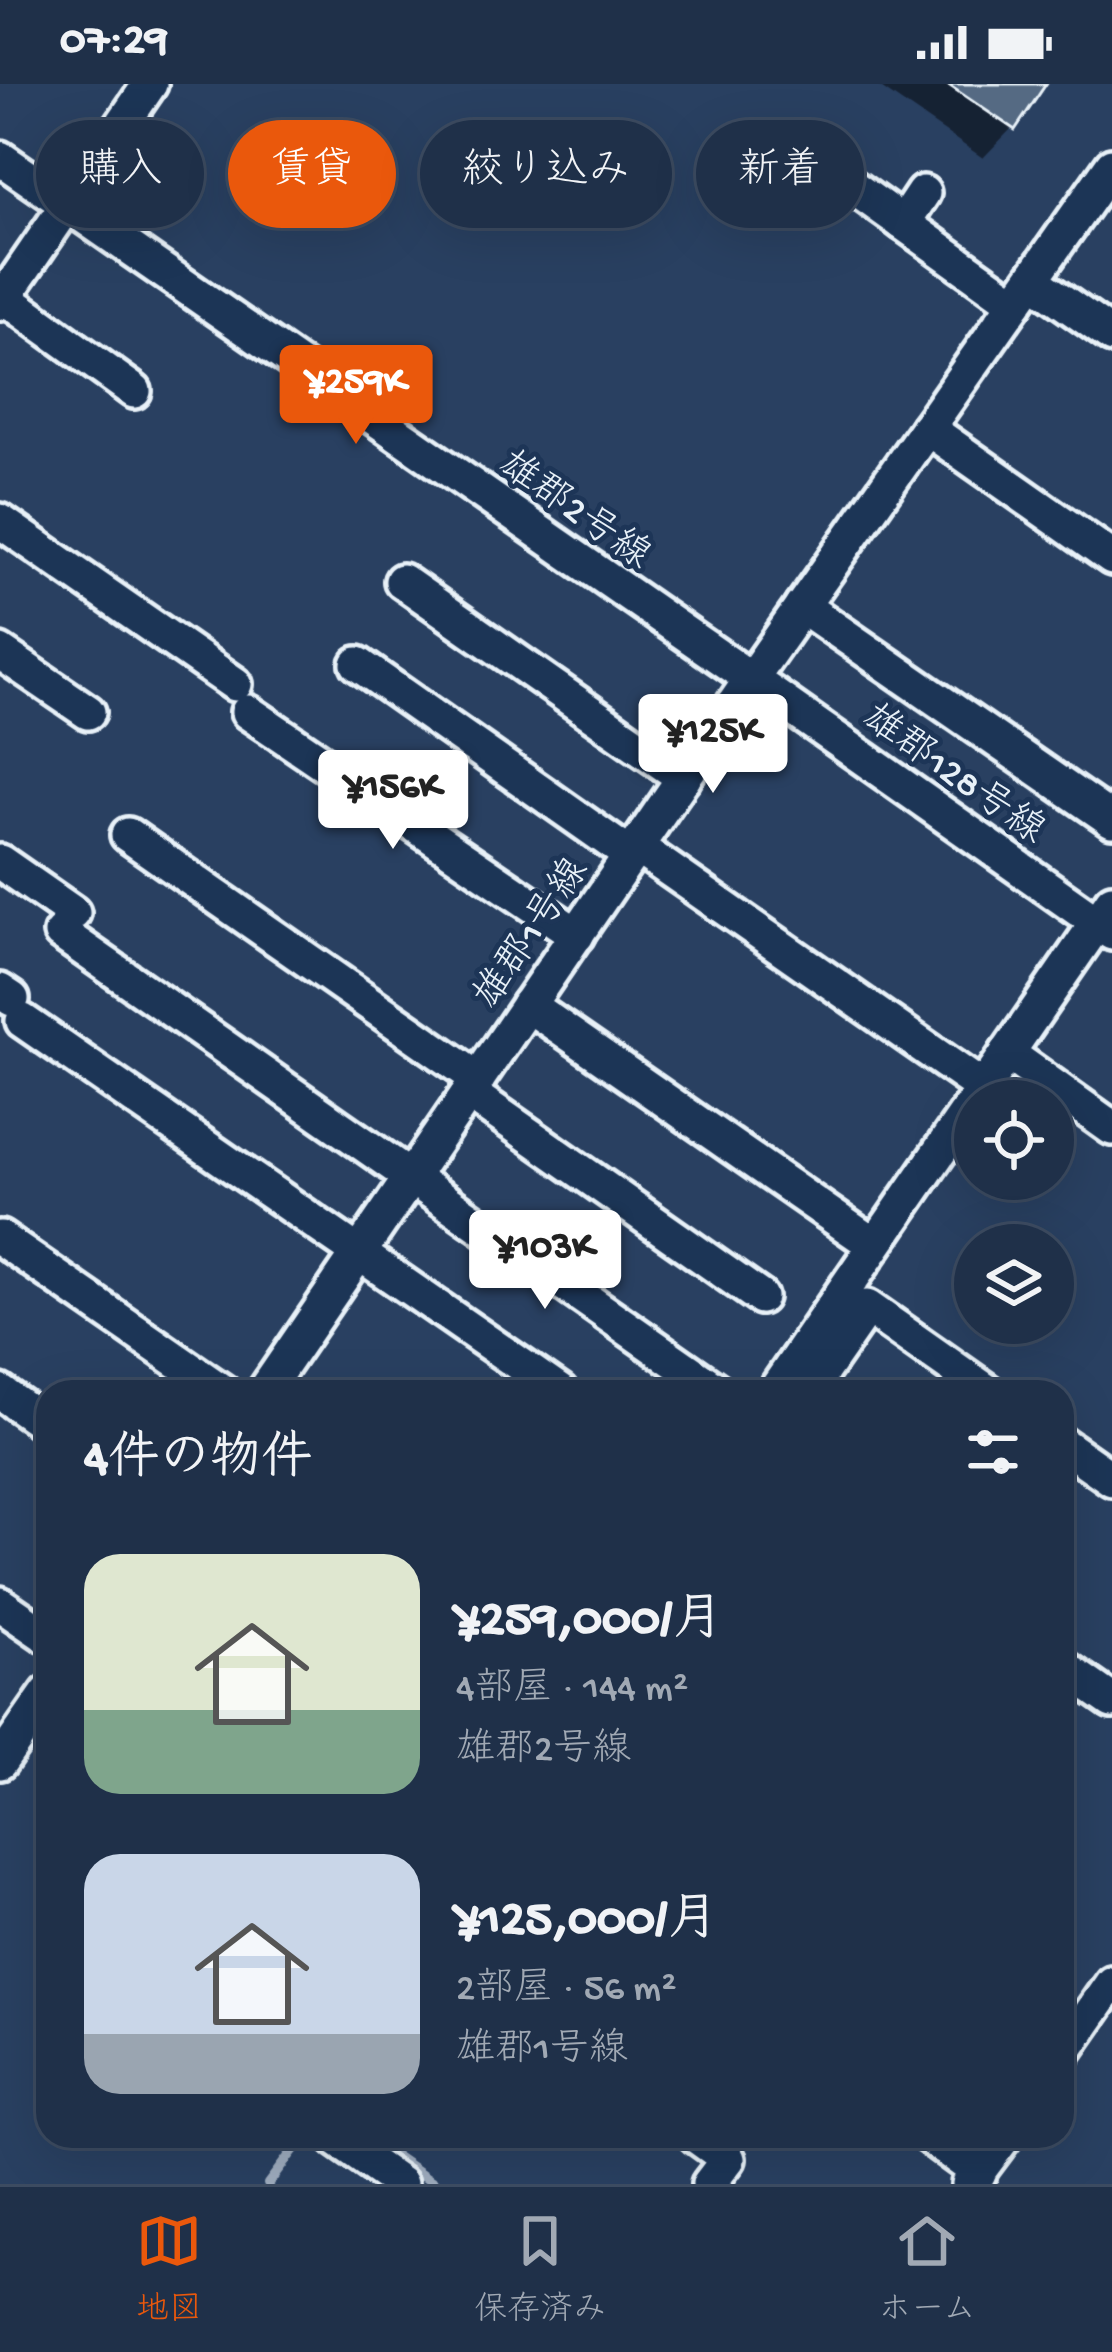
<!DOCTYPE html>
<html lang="ja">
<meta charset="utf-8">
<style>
:root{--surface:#1f3049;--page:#2c3c53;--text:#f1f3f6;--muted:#a1a9b4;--line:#3c4b61;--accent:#ea580c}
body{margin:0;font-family:"Gochi Hand","Klee One",sans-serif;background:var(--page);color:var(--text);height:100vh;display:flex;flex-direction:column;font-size:45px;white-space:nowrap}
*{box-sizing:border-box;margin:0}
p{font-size:39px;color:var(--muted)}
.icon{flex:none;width:66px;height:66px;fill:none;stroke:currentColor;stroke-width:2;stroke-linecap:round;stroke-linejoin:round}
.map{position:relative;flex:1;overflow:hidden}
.sheet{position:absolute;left:36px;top:1296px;width:1038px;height:768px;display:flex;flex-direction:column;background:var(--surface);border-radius:36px;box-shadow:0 12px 48px #0002,0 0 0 3px var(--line)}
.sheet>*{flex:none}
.hud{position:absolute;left:36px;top:36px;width:1041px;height:108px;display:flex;gap:24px}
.controls{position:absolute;left:954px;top:996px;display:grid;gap:24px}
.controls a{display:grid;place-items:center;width:120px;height:120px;border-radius:50%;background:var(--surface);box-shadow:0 12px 48px #0002,0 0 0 3px var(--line);font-size:60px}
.price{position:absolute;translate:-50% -102px;padding:0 27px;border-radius:12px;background:#fff;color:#222;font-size:39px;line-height:78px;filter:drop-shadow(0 3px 6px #0008)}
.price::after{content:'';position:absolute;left:50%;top:72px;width:36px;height:27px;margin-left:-18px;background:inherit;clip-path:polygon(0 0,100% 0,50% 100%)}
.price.current{background:var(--accent);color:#fff}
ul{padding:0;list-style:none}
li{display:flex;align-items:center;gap:36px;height:300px;padding:0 48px}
li span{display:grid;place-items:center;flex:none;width:336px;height:240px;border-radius:36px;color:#555}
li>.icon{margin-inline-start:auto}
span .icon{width:144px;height:144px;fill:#fffc;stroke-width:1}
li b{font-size:51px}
h2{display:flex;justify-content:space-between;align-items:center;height:144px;padding:0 48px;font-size:51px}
.chip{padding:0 42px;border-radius:54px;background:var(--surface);box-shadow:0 12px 48px #0002,0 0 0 3px var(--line);font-size:42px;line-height:108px}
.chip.current{background:var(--accent);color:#fff}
.status{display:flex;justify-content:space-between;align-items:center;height:84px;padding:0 60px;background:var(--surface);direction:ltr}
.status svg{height:33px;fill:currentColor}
.tabs{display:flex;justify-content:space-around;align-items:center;height:168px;border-top:3px solid var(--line);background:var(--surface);font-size:33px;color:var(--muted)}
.tabs a{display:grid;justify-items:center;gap:6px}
.tabs .current{color:var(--accent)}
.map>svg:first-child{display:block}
.shadow{fill:#0007}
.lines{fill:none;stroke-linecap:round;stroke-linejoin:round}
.stream{stroke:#9dabbd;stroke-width:10}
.building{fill:#556a83;stroke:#e8f1f8;stroke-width:3}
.minor-casing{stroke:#e8f1f8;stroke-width:42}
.minor{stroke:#1d3557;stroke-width:33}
.labels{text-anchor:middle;stroke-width:10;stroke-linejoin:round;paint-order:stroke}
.street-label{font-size:39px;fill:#e8f1f8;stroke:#1d3557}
</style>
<div class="status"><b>07:29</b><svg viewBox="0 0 49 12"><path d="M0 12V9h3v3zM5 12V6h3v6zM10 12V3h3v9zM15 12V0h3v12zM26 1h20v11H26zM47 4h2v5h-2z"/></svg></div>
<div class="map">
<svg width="1112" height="2100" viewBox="0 0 1112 2100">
<rect width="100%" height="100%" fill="#294061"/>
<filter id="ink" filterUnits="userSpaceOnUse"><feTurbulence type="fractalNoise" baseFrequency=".00833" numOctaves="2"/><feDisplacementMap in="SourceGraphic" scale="24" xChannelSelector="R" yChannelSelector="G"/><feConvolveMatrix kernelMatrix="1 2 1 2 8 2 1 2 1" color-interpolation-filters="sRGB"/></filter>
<g filter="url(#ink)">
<polygon class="shadow" points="875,0 1042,0 1012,44 983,74"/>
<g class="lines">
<g class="stream">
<polyline points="366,2052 436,2100"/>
<polyline points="268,2100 304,2052"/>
</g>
</g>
<polygon class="building" points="947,0 1046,0 1015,46"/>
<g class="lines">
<defs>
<g id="minor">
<polyline points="0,74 751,595 1112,849"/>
<polyline points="776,93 797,63 1015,219"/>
<polyline points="903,139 923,109"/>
<polyline points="1032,196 1112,252"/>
<polyline points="4,213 134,307"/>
<polyline points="0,219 150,0"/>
<polyline points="927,344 1112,474"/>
<polyline points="0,437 235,600"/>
<polyline points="402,497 684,694"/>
<polyline points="802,522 1112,736"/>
<polyline points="0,568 88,628"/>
<polyline points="358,580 631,772"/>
<polyline points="248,628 577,851"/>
<polyline points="128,751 478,995"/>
<polyline points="637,763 983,1004"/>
<polyline points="0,778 73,829"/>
<polyline points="61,849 719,1308"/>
<polyline points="0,907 12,915"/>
<polyline points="528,921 874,1161"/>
<polyline points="23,937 560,1308"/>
<polyline points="1007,969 1112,1044"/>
<polyline points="469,1009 760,1213"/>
<polyline points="0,1154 223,1308"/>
<polyline points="0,1308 48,1342"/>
<polyline points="264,1308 751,595 1112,81"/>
<polyline points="774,1308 1112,817"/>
<polyline points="808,1308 867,1223 988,1308"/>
<polyline points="1062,1360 1112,1395"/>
<polyline points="0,1520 48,1553"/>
<polyline points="1062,1582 1112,1617"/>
<polyline points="0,1678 48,1609"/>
<polyline points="1062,1971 1112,1899"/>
<polyline points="696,2052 728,2075 709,2100"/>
<polyline points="928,2052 979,2089"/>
<polyline points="336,2055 400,2100"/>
<polyline points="969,2100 1005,2052"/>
</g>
</defs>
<use href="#minor" class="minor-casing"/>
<use href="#minor" class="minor"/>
</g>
</g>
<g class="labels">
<g class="street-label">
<text transform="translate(577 423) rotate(35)" y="14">雄郡2号線</text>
<text transform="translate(956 687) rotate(35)" y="14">雄郡128号線</text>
<text transform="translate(528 847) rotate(-56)" y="14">雄郡1号線</text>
</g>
</g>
</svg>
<div class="controls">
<a><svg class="icon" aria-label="locate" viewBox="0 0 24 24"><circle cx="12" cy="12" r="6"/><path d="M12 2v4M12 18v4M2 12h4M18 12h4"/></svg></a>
<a><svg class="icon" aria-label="layers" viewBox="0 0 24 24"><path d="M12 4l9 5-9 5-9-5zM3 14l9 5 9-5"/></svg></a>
</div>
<b class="price current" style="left:356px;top:363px">¥259K</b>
<b class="price" style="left:713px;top:712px">¥125K</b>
<b class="price" style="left:393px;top:768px">¥156K</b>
<b class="price" style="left:545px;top:1228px">¥103K</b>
<div class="hud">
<a class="chip">購入</a>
<a class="chip current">賃貸</a>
<a class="chip">絞り込み</a>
<a class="chip">新着</a>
</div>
<section class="sheet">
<h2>4件の物件<svg class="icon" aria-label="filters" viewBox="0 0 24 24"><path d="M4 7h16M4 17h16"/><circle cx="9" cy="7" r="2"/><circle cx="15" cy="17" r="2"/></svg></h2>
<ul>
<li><span style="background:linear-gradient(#dfe7d0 65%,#7fa58c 0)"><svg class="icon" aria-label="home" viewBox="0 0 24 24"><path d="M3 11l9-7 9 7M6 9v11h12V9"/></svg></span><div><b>¥259,000/月</b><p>4部屋 · 144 m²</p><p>雄郡2号線</p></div></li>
<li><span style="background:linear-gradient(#c9d6e8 75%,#9aa5b1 0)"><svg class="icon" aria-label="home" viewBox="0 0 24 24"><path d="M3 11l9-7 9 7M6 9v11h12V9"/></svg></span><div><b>¥125,000/月</b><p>2部屋 · 56 m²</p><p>雄郡1号線</p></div></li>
</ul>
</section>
</div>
<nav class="tabs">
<a class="current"><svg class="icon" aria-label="map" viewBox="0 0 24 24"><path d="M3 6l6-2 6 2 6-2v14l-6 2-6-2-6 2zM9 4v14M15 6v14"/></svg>地図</a>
<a><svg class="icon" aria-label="saved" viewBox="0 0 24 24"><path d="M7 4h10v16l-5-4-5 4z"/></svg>保存済み</a>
<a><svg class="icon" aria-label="home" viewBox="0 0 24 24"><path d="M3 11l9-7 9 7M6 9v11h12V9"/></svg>ホーム</a>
</nav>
